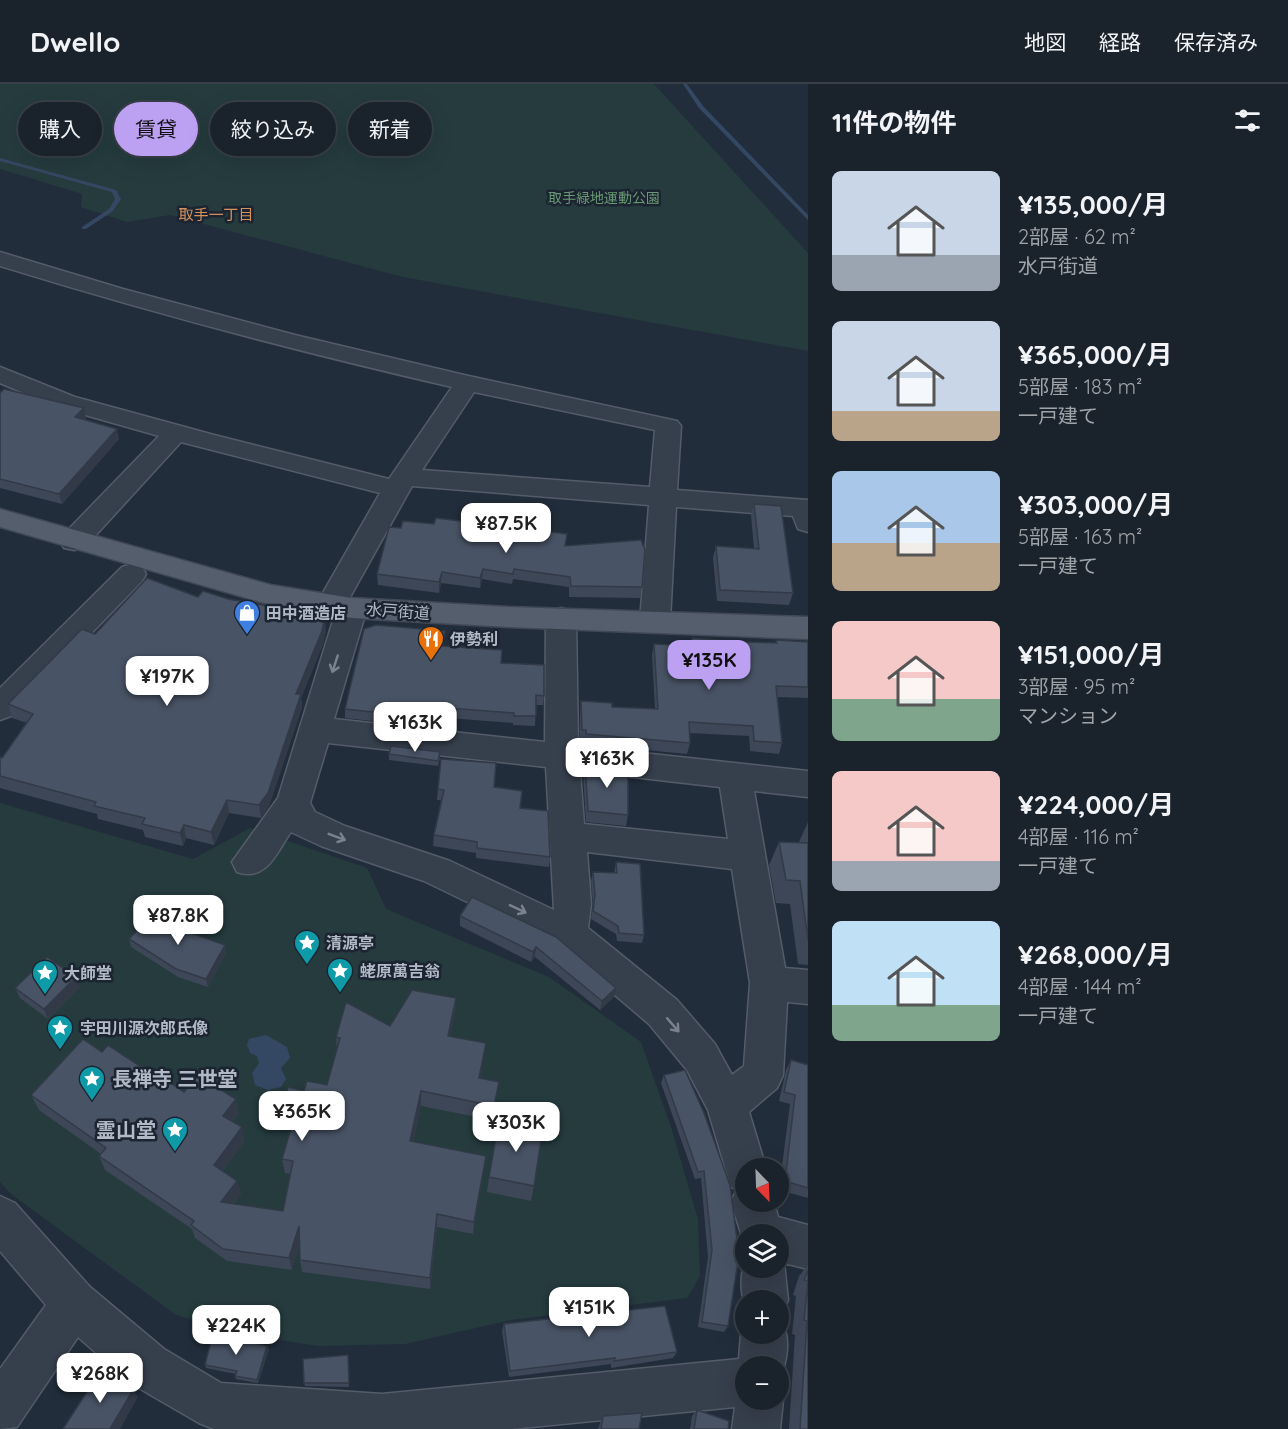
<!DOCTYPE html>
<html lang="ja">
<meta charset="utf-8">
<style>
:root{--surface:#1a222c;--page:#232a34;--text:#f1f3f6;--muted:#9fa4a9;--line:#383f48;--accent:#bca0f2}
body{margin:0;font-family:Quicksand,"Noto Sans JP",sans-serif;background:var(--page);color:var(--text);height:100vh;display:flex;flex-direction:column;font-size:22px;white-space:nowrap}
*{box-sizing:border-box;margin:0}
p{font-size:20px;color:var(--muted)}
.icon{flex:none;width:33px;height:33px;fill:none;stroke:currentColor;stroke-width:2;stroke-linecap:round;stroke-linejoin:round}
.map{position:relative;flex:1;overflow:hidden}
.drawer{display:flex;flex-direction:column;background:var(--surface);width:480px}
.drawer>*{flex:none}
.guide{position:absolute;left:18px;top:18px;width:570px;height:54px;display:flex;gap:12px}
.needle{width:39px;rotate:157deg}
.tools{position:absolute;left:735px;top:1074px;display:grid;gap:12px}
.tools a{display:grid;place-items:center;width:54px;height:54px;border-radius:50%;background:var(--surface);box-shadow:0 6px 24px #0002,0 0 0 2px var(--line);font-size:30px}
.price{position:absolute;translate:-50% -51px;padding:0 14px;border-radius:12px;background:#fff;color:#222;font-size:20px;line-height:39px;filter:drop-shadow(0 2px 3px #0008)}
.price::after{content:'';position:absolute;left:50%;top:36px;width:18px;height:14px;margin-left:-9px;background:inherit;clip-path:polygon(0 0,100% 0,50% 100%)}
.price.current{background:var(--accent);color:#111}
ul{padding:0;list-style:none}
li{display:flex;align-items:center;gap:18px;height:150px;padding:0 24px}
li span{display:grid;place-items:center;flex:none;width:168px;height:120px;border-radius:9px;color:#555}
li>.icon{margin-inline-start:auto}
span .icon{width:72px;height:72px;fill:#fffc;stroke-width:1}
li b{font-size:26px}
h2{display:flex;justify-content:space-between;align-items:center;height:72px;padding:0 24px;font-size:26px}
.tag{padding:0 21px;border-radius:27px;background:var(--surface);box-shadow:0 6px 24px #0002,0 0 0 2px var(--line);font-size:21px;line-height:54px}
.tag.current{background:var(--accent);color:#111}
header{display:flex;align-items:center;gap:36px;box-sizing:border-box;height:84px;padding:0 30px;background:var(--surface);border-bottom:2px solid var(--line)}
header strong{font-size:28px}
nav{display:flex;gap:33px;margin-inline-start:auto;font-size:21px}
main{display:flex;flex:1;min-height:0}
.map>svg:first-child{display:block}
.green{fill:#253b3e}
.water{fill:#354863}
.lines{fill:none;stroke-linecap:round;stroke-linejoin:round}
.stream{fill:#354863;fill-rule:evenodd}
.minor-casing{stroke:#545c69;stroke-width:3}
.major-casing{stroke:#3f4854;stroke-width:3}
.minor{fill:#363f4c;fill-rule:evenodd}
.major{fill:#545e6c;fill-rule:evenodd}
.wall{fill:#3e4757}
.shaded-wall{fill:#323a47}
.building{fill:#485365;stroke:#323a47;stroke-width:1.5}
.oneway{stroke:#7a8290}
.labels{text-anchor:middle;stroke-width:5;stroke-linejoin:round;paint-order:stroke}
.far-park-label{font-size:14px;fill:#689974;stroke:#1b2430}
.far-neighbourhood-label{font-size:15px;fill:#d6935e;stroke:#1b2430}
.street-label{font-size:16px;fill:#b1b9c7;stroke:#1b2430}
.poi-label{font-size:16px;font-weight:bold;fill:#b1b9c7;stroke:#1b2430;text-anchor:start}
.near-poi-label{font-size:20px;font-weight:bold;fill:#b1b9c7;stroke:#1b2430;text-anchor:start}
</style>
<header>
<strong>Dwello</strong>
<nav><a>地図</a><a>経路</a><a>保存済み</a></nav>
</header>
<main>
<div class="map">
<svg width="808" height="1345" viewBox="0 0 808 1345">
<rect width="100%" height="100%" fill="#222d3b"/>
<g class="green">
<polygon points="0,0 654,0 808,169 808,267 403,193 170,131 127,138 81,123 82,110 0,85"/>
<polygon points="0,719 193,775 250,744 367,784 386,825 549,893 641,958 671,1043 698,1135 700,1192 687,1214 511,1236 405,1260 317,1262 233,1248 176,1231 11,1110 0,1098"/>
</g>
<polygon class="water" points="266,951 287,963 290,974 281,984 286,995 281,1003 268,1006 255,1001 252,989 259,979 257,972 250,969 247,961 249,955"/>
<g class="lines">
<g class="stream">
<polygon points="683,0 687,0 703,22 808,131 808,136 699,24"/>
<polygon points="0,74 116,106 121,115 113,127 86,145 82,145 82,143 109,125 115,115 112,108 0,77"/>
</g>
<defs>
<g id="minor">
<path d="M0,168L123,205L295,251L464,291L677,337L681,342L677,406L808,416V448L798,445L793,432L676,423L670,537L666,544L655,547L644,544L640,537L649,421L412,402L349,515L362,517L367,524L334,635L545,658L546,534L550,527L561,524L572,527L576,534L578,662L808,687V713L754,707L785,884L808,886V920L787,918L783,991L777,1004L749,1028L766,1084H746V1118H774L778,1133L808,1141V1185L784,1179L788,1216L781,1232L778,1233V1216H746V1223C740,1210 740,1189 746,1175V1184H778V1150H746V1165L731,1118L737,1105L731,1103L708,1026L687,986L649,940L556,861L424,797L321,762L291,748C276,769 267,798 237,788L232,778L278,714L335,530L321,528L316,521L380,409L181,358L84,464L74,466L64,464L60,457L64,450L159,352L57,323L0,299V283L75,313L214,351L389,395L452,303C300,268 149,228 0,182ZM474,308L655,346L650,403L422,386ZM328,659L546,683L554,826L450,777L345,742L315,728L310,719ZM580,687L720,703L728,755L584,740ZM587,768L732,785L750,899L744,982L732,991L715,960L677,916L588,844L591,820Z"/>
<polygon points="132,480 142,483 146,490 142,497 11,632 0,636 0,604 122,483"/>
<path d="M0,1112L15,1119L90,1203L164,1265L221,1299L382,1310L739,1275L741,1250L746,1239V1250H778V1233C793,1251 787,1279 778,1299V1282H746V1316H778V1306L783,1316L780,1345H732L735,1323L511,1345H214L199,1339L130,1299L78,1253L17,1343L0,1345V1285L46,1221L0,1167Z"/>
</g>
<polygon id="major" points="0,425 271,501 352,514 509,523 808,533 808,555 509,543 352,534 271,521 0,443"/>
</defs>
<use href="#minor" class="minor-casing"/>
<use href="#major" class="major-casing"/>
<use href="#minor" class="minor"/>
<use href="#major" class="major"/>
</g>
<g class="wall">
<polygon points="0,309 86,334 84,336 119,355 62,420 0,404"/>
<polygon points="754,420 793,509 789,521 717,517 713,474 716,462 754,465 751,431"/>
<polygon points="565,462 642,503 640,514 569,513 569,503 513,495 512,500 482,495 480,504 441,499 439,509 378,501 377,490"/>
<polygon points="198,513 228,515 326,546 323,560 301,614 302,623 269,722 261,734 229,729 214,761 186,754 183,762 145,753 143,746 98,735 97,730 0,704 0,673 2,674 27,639 12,634 8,620 95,550"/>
<polygon points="692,554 744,558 776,559 776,556 808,558 808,614 777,613 782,659 779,670 750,667 749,652 689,649 690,659 687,670 584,660 584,657 580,657 580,628 581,617 612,623 655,625 652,571 654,560 690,562"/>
<polygon points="444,557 443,562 501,579 544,612 543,621 536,621 535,642 513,641 513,639 448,634 446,645 345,634 345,625"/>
<polygon points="389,670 440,674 438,682 389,676"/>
<polygon points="585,679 628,731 626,742 586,738 583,690"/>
<polygon points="494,703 520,724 550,773 549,783 476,774 476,769 433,762 434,751 441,716 437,716 438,705"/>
<polygon points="808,738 808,881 798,880 790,820 776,819 769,781 779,758 799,758"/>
<polygon points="616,778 644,851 642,859 617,857 616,850 591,835 593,820 591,797 593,788 614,789"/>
<polygon points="472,813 616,904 614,913 600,926 535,873 531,878 460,842 460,832"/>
<polygon points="186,847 225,861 226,869 208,903 178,893 131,863 129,855"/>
<polygon points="80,903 48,935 20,914 15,904"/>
<polygon points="456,914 455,930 450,952 484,974 480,994 499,998 492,1036 421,1022 413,1058 486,1072 473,1150 437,1143 430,1205 302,1188 300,1176 299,1161 292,1186 227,1177 195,1154 192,1145 105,1086 99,1072 101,1070 39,1026 31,1011 102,968 184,1008 239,1030 233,1038 245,1057 223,1087 237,1097 241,1110 234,1120 283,1127 291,1090 285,1089 282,1075 291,1046 282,1044 280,1030 304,1007 327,1001 337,966 336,953 390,942"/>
<polygon points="791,976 808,981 808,1114 779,1106 790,1020 779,1017 786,986"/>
<polygon points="664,991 704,1029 728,1242 724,1248 698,1243 708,1173 701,1094 695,1095 661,999"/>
<polygon points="489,1093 534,1102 531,1117 487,1108"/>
<polygon points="808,1181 808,1345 789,1345 795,1251 792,1250 796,1212 793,1211 799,1192"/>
<polygon points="504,1240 677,1268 673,1274 611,1284 611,1280 509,1293 502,1247"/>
<polygon points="267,1262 269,1265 258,1299 236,1295 235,1292 236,1290 206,1284 205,1281"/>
<polygon points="349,1275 349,1303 305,1302 304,1299"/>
<polygon points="697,1326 728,1345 690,1345 692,1332"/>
<polygon points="603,1332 639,1345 598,1345 600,1339"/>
</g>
<g class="shaded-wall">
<polygon points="84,324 86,334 77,343 75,333"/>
<polygon points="117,345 119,355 62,420 59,410"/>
<polygon points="483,485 482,495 480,504 480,494"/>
<polygon points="442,488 441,499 439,509 439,498"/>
<polygon points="325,532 326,546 323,560 301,614 302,623 269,722 261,734 259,721 296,610"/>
<polygon points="449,624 448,634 446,645 446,636"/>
<polygon points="227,716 229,729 214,761 211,748"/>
<polygon points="184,741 186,754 183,762 180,749"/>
<polygon points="225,861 226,869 208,903 206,895"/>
<polygon points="536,863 535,873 531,878 533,868"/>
<polygon points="76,893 80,903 48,935 44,925"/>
<polygon points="616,904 614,913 600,926 602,917"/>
<polygon points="456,914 455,930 447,967 448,952"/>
<polygon points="486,959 484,974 478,1009 479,994"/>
<polygon points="421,1007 421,1022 410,1071 410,1057"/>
<polygon points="236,1015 239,1030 227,1046 223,1032"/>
<polygon points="242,1043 245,1057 218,1094 214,1081"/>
<polygon points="486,1072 484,1086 473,1150 474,1138"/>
<polygon points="237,1097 241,1110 225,1131 221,1118"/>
<polygon points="437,1130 437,1143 430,1205 430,1194"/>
<polygon points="299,1142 301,1155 292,1186 289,1174"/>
<polygon points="267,1262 269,1265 258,1299 257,1296"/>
<polygon points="133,1306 138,1313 120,1345 110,1345"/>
</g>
<g class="building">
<polygon points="4,305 84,324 75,333 117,345 59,410 0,395 0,309"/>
<polygon points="754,420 781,422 793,509 720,506 716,462 759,465"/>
<polygon points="436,434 567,450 565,462 641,456 645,466 642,503 571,502 570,493 514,485 513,490 483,485 480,494 442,488 439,498 377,490 389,443 401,444 403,437 434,440"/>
<polygon points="147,494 198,513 203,507 228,515 325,532 322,547 296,610 301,610 268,709 259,721 227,716 211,748 184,741 180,749 142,740 145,734 94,722 96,718 0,692 0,673 2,674 33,630 8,620 82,545 95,550"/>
<polygon points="376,541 445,547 442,562 502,566 501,579 544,581 544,612 536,611 536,632 514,632 514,629 449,624 446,636 345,625 364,545"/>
<polygon points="692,554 744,558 777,559 776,556 808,558 808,603 776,602 782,659 754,657 753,642 689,638 690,659 586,650 586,646 582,646 581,617 612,619 612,623 658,625 654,560 692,562"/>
<polygon points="391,662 440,668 438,677 389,670"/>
<polygon points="441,675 496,679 494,703 522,707 520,724 548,727 550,773 477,764 477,758 434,751 444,706 438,705"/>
<polygon points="585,679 628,683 628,731 588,727"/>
<polygon points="779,758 808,759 808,856 800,797 786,796"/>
<polygon points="616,778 640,780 644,851 619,849 618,842 593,827 595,811 593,788 617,789"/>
<polygon points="472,813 556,853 616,904 602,917 536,863 533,868 460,832"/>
<polygon points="154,828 186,847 225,861 206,895 176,885 129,855"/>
<polygon points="47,873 76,893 44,925 15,904"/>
<polygon points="412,906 456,914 448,952 486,959 479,994 499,998 494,1022 421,1007 410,1057 486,1072 474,1138 437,1130 430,1194 300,1176 299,1142 289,1174 223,1165 191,1141 194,1137 99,1072 106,1064 31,1011 83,955 102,968 108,961 161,996 163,994 184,1008 197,991 236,1015 223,1032 242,1043 214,1081 237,1097 221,1118 283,1127 293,1077 282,1075 294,1034 280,1030 288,1003 304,1007 307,997 327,1001 340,954 336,953 346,918 390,942"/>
<polygon points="791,976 808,981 808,1104 785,1097 795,1011 784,1008"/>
<polygon points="685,986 704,1029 730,1101 739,1171 728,1242 702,1238 712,1166 704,1087 698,1088 664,991"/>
<polygon points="499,1035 543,1044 534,1102 489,1093"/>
<polygon points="808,1186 808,1345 800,1345 807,1237 804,1236 808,1197 804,1196"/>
<polygon points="665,1222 677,1268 614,1277 615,1274 510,1287 504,1240"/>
<polygon points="213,1249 267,1262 257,1296 235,1292 237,1287 205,1281"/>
<polygon points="348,1271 349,1299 304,1299 303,1275"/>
<polygon points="101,1286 133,1306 110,1345 63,1345"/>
<polygon points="697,1326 729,1337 728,1345 694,1345"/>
<polygon points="642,1329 639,1345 601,1345 603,1332"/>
</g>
<defs><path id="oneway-shaft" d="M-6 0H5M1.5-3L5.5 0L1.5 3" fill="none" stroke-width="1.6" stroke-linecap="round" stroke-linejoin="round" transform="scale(1.5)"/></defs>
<g class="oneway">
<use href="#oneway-shaft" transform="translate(335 580) rotate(108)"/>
<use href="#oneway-shaft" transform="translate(337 753) rotate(21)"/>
<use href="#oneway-shaft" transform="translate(518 825) rotate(25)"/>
<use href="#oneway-shaft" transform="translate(673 941) rotate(49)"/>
</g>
<defs>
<symbol id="shop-pin" viewBox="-11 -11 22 30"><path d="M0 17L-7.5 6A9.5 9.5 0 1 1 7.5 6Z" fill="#3f7fe0" stroke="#1b2430"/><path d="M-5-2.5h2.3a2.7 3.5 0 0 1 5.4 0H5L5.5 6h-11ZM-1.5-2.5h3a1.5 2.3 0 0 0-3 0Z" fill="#fff"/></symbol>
<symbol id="restaurant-pin" viewBox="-11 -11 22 30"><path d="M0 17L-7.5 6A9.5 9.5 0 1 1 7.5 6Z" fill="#e8710a" stroke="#1b2430"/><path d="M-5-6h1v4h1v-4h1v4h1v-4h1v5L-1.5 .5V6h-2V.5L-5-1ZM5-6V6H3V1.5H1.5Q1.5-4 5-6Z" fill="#fff"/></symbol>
<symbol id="sight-pin" viewBox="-11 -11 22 30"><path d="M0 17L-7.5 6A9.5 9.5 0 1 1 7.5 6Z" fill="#0f9aa8" stroke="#1b2430"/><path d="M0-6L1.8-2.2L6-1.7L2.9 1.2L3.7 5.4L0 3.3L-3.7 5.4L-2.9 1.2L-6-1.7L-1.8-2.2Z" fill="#fff"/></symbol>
</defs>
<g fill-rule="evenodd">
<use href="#shop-pin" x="232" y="514" width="30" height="40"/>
<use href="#restaurant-pin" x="416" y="540" width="30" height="40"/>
<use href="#sight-pin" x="292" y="844" width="30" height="40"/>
<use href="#sight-pin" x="325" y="872" width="30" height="40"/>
<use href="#sight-pin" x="30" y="874" width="30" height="40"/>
<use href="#sight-pin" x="45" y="929" width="30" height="40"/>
<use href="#sight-pin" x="77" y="980" width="30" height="40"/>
<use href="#sight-pin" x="160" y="1031" width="30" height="40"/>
</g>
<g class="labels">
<g class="far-park-label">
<text x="604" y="119">取手緑地運動公園</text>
</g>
<g class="far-neighbourhood-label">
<text x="216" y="136">取手一丁目</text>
</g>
<g class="street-label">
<text transform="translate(398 527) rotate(4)" y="6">水戸街道</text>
</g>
<g class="poi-label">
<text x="266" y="535">田中酒造店</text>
<text x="450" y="561">伊勢利</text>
<text x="326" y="865">清源亭</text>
<text x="360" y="893">蛯原萬吉翁</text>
<text x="64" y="895">大師堂</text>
<text x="80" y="950">宇田川源次郎氏像</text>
</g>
<g class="near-poi-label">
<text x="112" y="1002">長禅寺 三世堂</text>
<text x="156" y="1053" text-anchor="end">霊山堂</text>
</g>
</g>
</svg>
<div class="tools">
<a><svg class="needle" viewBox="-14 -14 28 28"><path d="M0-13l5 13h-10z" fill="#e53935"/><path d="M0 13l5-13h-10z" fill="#9fa4a9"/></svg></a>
<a><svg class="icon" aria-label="layers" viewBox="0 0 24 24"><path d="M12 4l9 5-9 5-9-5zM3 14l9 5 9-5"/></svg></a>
<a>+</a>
<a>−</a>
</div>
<b class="price" style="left:506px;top:470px">¥87.5K</b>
<b class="price current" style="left:709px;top:607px">¥135K</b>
<b class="price" style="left:167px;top:623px">¥197K</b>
<b class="price" style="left:415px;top:669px">¥163K</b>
<b class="price" style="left:607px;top:705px">¥163K</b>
<b class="price" style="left:178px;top:862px">¥87.8K</b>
<b class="price" style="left:302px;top:1058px">¥365K</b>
<b class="price" style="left:516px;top:1069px">¥303K</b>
<b class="price" style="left:589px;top:1254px">¥151K</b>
<b class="price" style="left:236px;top:1272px">¥224K</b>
<b class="price" style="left:100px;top:1320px">¥268K</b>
<div class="guide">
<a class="tag">購入</a>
<a class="tag current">賃貸</a>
<a class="tag">絞り込み</a>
<a class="tag">新着</a>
</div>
</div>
<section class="drawer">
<h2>11件の物件<svg class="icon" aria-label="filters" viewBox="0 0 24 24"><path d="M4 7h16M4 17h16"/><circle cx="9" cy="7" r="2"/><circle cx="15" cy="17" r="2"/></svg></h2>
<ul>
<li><span style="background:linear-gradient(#c9d6e8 70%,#9aa5b1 0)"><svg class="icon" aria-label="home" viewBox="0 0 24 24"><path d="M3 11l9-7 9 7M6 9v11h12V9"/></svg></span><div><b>¥135,000/月</b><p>2部屋 · 62 m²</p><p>水戸街道</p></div></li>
<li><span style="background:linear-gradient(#c9d6e8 75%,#b9a48a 0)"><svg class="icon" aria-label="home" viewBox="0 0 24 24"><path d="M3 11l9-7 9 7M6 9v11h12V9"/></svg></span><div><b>¥365,000/月</b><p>5部屋 · 183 m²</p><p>一戸建て</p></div></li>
<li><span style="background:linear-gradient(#a9c7e8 60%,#b9a48a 0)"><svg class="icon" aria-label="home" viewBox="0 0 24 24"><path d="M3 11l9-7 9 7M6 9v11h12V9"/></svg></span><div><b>¥303,000/月</b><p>5部屋 · 163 m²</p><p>一戸建て</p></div></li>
<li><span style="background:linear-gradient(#f6c9c9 65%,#7fa58c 0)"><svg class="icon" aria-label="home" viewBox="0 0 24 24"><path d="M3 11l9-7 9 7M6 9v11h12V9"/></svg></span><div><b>¥151,000/月</b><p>3部屋 · 95 m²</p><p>マンション</p></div></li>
<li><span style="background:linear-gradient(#f6c9c9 75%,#9aa5b1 0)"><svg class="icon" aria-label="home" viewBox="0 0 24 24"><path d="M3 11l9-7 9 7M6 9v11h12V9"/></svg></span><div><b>¥224,000/月</b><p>4部屋 · 116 m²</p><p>一戸建て</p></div></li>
<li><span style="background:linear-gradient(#bfe0f5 70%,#7fa58c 0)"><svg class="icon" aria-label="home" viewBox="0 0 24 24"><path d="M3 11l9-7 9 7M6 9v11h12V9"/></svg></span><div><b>¥268,000/月</b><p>4部屋 · 144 m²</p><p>一戸建て</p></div></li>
</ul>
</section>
</main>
